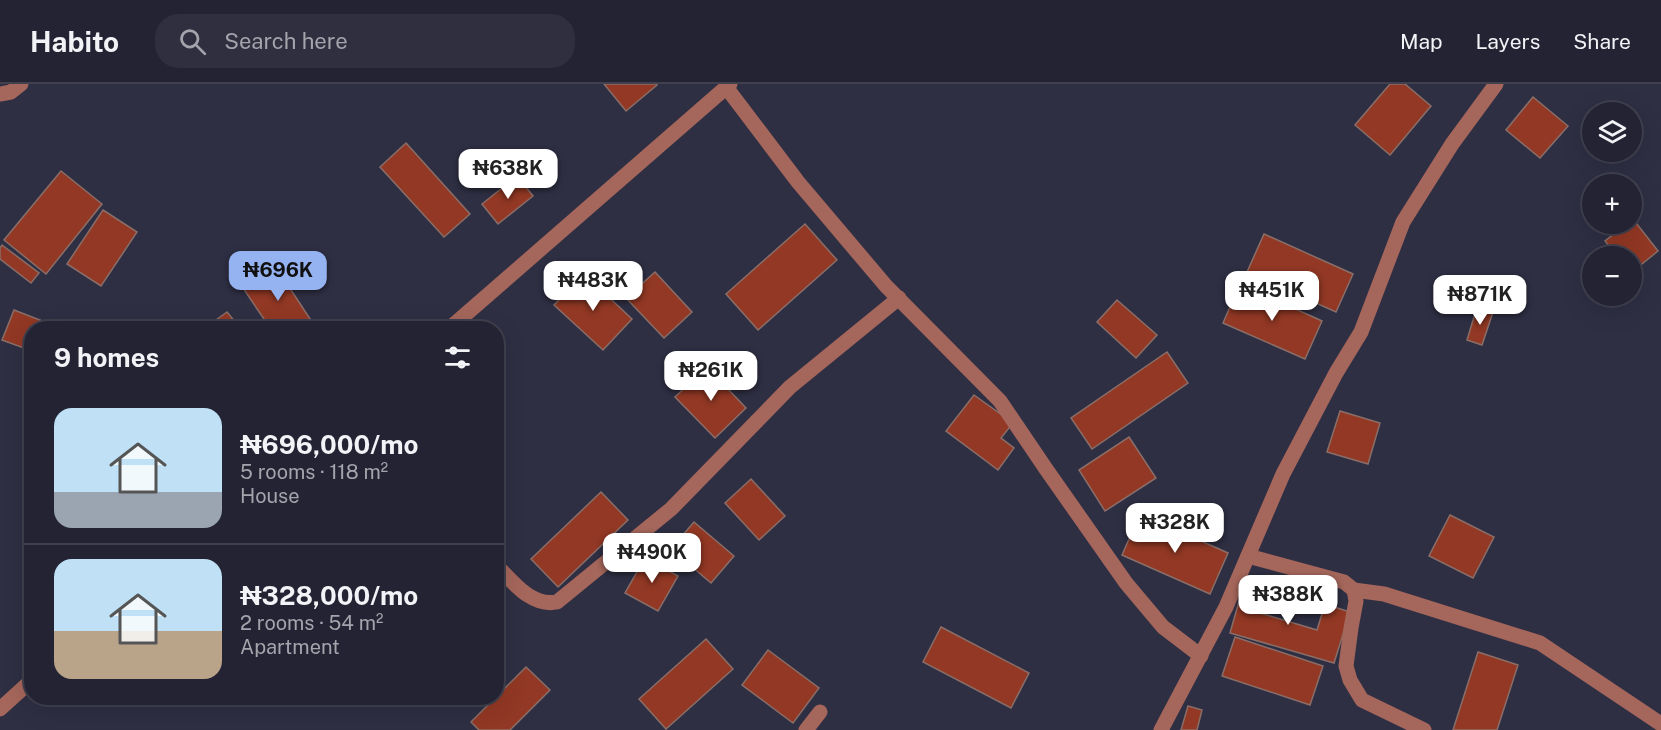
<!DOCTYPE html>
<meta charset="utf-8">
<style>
:root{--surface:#232333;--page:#2f2f3f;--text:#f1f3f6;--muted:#a3a4ac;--line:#40404e;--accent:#95b2f1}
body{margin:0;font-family:"Public Sans",sans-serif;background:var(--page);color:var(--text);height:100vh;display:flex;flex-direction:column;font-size:22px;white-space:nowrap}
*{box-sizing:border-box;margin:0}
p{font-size:20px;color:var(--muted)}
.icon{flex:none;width:33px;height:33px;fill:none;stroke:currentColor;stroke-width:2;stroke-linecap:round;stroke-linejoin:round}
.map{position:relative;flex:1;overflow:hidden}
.panel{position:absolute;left:24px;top:237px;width:480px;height:384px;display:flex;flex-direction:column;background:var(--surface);border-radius:24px;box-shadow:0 6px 24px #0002,0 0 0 2px var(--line)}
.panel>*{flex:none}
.tools{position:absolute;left:1582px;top:18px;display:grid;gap:12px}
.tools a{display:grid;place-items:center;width:60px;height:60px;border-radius:50%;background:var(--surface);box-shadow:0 6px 24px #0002,0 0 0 2px var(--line);font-size:30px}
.price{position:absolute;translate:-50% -51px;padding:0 14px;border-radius:12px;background:#fff;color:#222;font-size:20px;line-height:39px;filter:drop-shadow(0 2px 3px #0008)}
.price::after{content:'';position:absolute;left:50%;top:36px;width:18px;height:14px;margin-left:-9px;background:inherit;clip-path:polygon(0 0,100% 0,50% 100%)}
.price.current{background:var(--accent);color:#111}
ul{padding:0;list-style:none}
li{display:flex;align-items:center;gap:18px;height:150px;padding:0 30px}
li+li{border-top:2px solid var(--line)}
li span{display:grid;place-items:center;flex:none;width:168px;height:120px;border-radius:18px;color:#555}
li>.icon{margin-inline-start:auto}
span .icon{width:72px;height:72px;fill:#fffc;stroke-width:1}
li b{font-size:26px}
h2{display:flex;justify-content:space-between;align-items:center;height:72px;padding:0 30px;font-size:26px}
header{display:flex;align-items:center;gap:36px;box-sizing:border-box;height:84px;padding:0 30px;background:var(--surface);border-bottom:2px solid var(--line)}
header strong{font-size:28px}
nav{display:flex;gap:33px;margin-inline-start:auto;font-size:21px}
.search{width:420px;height:54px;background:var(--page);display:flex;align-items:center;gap:15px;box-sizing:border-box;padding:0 21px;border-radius:24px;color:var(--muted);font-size:22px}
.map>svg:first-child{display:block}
.building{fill:#923824;stroke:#8a6e68;stroke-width:1.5}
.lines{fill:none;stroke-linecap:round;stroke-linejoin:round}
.minor{stroke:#a5665b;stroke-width:15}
</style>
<header>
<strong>Habito</strong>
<div class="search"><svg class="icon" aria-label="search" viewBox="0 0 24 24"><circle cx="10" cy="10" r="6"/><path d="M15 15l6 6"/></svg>Search here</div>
<nav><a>Map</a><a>Layers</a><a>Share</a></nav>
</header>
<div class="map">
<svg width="1661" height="646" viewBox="0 0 1661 646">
<rect width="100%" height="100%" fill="#2f2f44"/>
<g class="building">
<polygon points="604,0 656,0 657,1 626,27"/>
<polygon points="1390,0 1405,0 1431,22 1390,71 1355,41"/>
<polygon points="1533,13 1568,42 1540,74 1506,46"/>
<polygon points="406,59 470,130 444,153 380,83"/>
<polygon points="61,87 102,120 46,190 4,156"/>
<polygon points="517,92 533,112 498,140 482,120"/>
<polygon points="103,126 137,148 101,202 67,180"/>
<polygon points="1632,135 1633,135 1658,167 1632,188 1632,172 1617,172 1605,157 1627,140 1632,140"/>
<polygon points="805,140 837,176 758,246 726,210"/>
<polygon points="1264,150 1353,190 1336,228 1247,188"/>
<polygon points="2,161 39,189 31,199 0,175 0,164"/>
<polygon points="276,183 316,244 270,244 243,204"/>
<polygon points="655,188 692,228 664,254 626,214"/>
<polygon points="584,190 632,235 603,266 554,221"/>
<polygon points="1240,200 1322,237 1305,275 1223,239"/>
<polygon points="1117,216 1157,251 1136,274 1097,238"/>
<polygon points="1477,223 1493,228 1482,261 1467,256"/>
<polygon points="14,226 58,243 58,244 32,244 32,267 2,256"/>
<polygon points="227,228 240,244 205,244"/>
<polygon points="1167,268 1188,299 1092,365 1071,334"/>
<polygon points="707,283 746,324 715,354 675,313"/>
<polygon points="974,311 1013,339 1001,354 1014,364 998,386 946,347"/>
<polygon points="1340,327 1380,339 1368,380 1327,368"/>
<polygon points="1129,353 1156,394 1105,427 1079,386"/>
<polygon points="751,395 785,432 759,456 725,419"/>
<polygon points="601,408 628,436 558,503 531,475"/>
<polygon points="1140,430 1228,469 1210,510 1122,471"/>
<polygon points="1450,431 1494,453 1473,494 1429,472"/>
<polygon points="694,438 734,472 711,499 671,465"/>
<polygon points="645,474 678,492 658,527 625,509"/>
<polygon points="1246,493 1269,500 1260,529 1317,546 1325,520 1350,528 1334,579 1230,549"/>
<polygon points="941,543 1029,589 1011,624 923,578"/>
<polygon points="1235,553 1323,582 1310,621 1222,592"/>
<polygon points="706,555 733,585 666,645 639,615"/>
<polygon points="768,566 819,604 793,639 742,601"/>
<polygon points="1478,568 1518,581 1497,646 1453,646"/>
<polygon points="526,583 550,606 510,646 479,646 471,638"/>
<polygon points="1188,622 1202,626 1197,646 1181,646"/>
</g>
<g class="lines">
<g class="minor">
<polyline points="726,3 798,98 886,202 1000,317 1046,385 1126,499 1163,543 1201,572"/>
<polyline points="0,10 11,8 21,0"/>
<polyline points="450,244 730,0"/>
<polyline points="1248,472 1344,498 1354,506 1356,517 1351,544 1346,582 1350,596 1362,616 1424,646"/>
<path d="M496,481C513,498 531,523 557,518L671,425L790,303L899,214"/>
<polyline points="1354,506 1384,510 1540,559 1661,640"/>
<polyline points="0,625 32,596"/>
<polyline points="806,646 820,628 806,646"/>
<polyline points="1161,646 1226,523 1283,390 1336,289 1361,248 1403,138 1452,60 1496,0"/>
</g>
</g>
</svg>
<div class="tools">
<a><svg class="icon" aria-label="layers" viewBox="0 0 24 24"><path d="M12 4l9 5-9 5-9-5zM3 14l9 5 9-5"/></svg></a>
<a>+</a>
<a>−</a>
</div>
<b class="price" style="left:508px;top:116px">₦638K</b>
<b class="price current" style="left:278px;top:218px">₦696K</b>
<b class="price" style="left:593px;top:228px">₦483K</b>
<b class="price" style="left:1272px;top:238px">₦451K</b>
<b class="price" style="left:1480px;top:242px">₦871K</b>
<b class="price" style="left:711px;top:318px">₦261K</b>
<b class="price" style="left:1175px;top:470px">₦328K</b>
<b class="price" style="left:652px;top:500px">₦490K</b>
<b class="price" style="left:1288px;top:542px">₦388K</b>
<section class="panel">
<h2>9 homes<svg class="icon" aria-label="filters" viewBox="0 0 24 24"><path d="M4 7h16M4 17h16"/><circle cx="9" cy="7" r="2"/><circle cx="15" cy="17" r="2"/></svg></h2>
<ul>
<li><span style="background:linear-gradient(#bfe0f5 70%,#9aa5b1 0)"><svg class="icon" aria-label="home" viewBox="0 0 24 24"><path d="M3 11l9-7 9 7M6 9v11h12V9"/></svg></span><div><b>₦696,000/mo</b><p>5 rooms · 118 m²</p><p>House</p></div></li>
<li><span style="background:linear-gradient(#bfe0f5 60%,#b9a48a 0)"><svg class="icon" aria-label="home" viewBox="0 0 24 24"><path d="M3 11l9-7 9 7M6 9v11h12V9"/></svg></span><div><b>₦328,000/mo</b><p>2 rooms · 54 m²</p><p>Apartment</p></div></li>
</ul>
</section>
</div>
